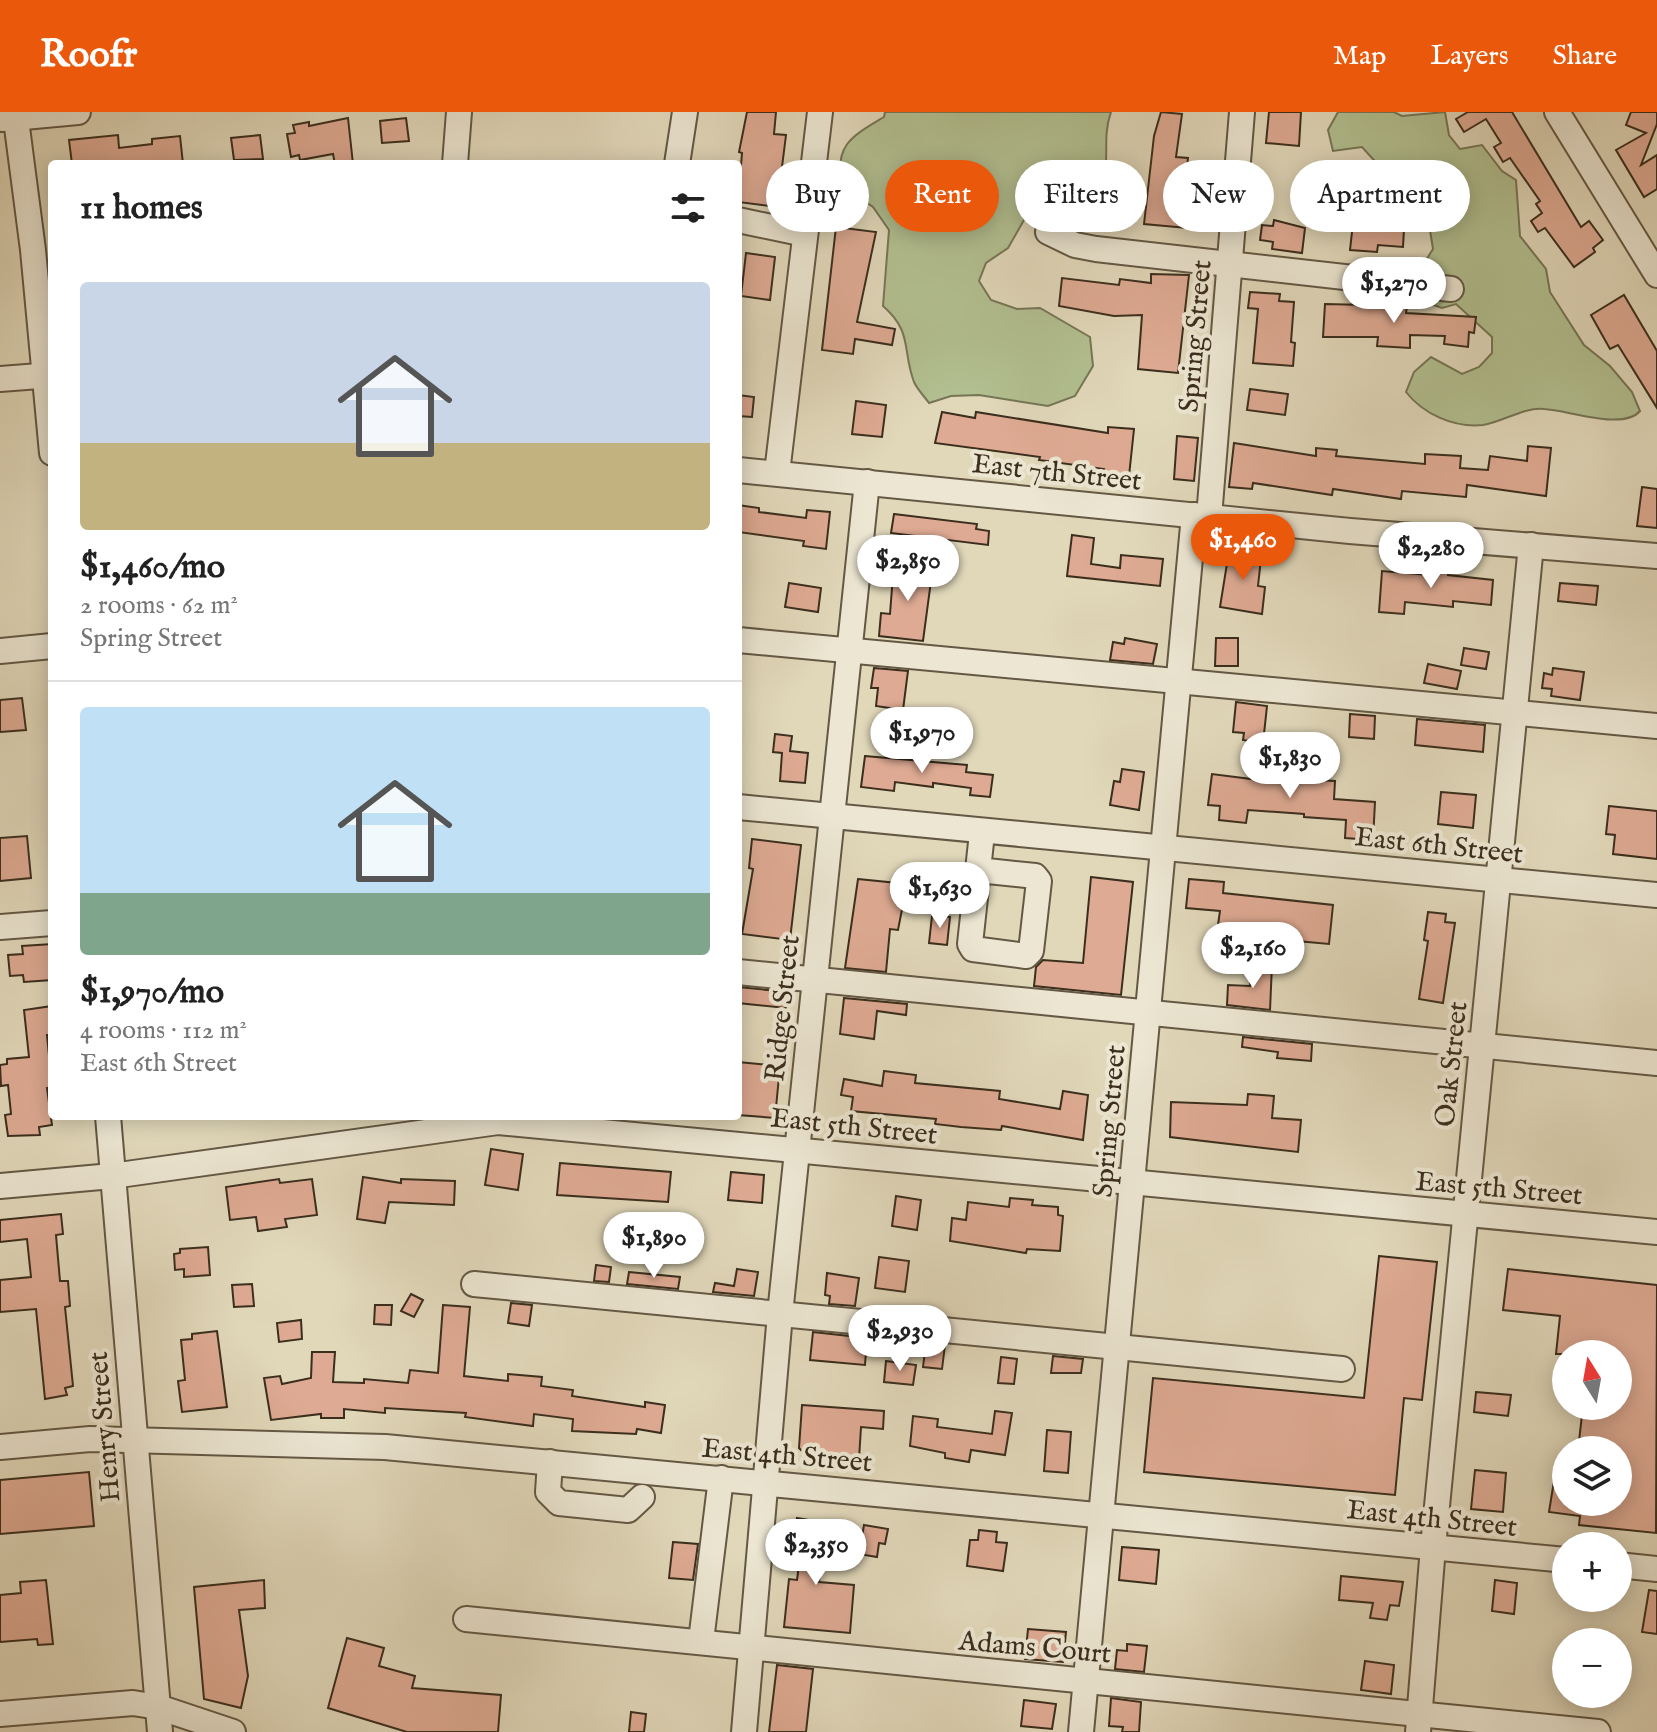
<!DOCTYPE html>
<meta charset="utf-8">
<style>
:root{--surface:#fff;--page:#f2f2f2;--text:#222;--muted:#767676;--line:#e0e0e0;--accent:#ea580c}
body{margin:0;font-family:"IM FELL English",serif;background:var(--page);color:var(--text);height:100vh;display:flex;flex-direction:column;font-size:30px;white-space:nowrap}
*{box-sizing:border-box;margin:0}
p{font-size:26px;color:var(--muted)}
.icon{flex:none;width:44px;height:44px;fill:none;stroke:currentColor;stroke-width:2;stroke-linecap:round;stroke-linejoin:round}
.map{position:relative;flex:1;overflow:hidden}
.panel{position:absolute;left:48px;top:48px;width:694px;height:960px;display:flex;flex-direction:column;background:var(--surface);border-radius:8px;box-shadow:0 4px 20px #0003}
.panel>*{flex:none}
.hud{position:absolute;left:766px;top:48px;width:760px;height:72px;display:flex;gap:16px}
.needle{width:52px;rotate:349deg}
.tools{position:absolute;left:1552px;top:1228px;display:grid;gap:16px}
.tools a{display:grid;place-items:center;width:80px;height:80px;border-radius:50%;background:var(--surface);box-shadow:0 4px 20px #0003;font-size:40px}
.price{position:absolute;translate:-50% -68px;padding:0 18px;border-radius:28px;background:#fff;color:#222;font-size:26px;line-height:52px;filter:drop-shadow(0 2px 4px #0008)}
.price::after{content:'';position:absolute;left:50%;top:48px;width:24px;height:18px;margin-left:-12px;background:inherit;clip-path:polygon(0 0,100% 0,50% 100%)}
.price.active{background:var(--accent);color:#fff}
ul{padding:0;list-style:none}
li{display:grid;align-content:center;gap:16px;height:424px;padding:0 32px}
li+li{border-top:2px solid var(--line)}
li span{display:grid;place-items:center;height:248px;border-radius:8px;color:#555}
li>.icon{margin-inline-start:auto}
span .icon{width:144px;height:144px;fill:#fffc;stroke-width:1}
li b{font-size:34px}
h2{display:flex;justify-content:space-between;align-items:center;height:96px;padding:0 32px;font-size:34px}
.pill{padding:0 28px;border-radius:36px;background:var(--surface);box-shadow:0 4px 20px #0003;font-size:28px;line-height:72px}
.pill.active{background:var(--accent);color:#fff}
header{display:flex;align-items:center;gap:48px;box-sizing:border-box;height:112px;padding:0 40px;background:var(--accent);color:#fff}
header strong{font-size:38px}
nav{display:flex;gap:44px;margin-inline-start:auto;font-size:28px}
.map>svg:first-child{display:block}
.green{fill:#b2bf90;stroke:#767656;stroke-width:2}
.building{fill:#deaa93;stroke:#3b2e1d;stroke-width:2}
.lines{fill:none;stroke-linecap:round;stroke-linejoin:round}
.minor-casing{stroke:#645844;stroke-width:28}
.minor{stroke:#ece6d2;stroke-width:24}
.labels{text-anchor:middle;stroke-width:8;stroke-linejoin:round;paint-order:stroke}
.street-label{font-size:28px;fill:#3b2e1d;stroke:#ece6d2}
</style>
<header>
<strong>Roofr</strong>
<nav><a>Map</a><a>Layers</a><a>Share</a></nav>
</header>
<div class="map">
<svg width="1657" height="1620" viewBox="0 0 1657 1620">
<rect width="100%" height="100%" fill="#e1d8ba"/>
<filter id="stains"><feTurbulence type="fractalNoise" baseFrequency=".0025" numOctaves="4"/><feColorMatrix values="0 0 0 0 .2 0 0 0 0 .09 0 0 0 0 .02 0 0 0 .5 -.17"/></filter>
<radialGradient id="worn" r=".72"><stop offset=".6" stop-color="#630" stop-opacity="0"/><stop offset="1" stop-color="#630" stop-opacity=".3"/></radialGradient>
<g class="green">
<path d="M885,0H1111C1099,35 1117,54 1091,87L1048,93L1028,101L1008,136L986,151L979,169L991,188L1017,197L1040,196L1090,225L1093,254L1075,284L1048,294L979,283L951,284L929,291C924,284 917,277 914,270C902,238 913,220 883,194L889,118L873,95L841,73C835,32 851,25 884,5Z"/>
<path d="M1338,0H1394L1402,4L1445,0L1449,23L1460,37L1482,33L1502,59L1516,68L1520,124L1546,157L1550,180L1584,233L1610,254L1632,280L1640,299C1623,319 1568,298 1544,297C1523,295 1503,310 1483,313C1454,316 1423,302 1406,280L1414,260L1431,245L1462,262L1479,255L1492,241V225L1456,192L1442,196L1425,190L1426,148L1433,137L1429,112L1408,94L1395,71L1362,35L1333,39L1328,18Z"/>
</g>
<g class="building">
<polygon points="747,0 776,0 774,22 786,23 777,95 738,90 742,41 739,40"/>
<polygon points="1161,0 1182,2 1176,45 1188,46 1183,89 1190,90 1187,116 1144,112 1154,24"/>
<polygon points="1269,0 1301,0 1299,34 1266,31"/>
<polygon points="1468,0 1512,0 1581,115 1589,109 1603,128 1593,136 1595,140 1574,155 1545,116 1538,120 1531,109 1542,101 1536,92 1540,89 1510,46 1503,50 1494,35 1501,31 1486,7 1464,20 1456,7"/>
<polygon points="1631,0 1657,0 1657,12 1641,53 1657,43 1657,77 1644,85 1616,38 1646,21 1626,13"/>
<polygon points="348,6 353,52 335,52 333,42 300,48 299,43 291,45 287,22 295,21 293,13 309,10 309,14"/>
<polygon points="406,6 409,29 382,31 380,9"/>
<polygon points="118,23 119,36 152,32 152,27 180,24 183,52 72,52 69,28"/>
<polygon points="260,23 263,47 234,48 231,26"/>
<polygon points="1354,102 1380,104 1379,115 1404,117 1403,135 1378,133 1377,140 1350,138"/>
<polygon points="1274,108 1305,116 1302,141 1272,137 1273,130 1260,128 1262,113 1273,114"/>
<polygon points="836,115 876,120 857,210 895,217 892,233 855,227 853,242 822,238"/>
<polygon points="746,141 775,145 770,188 741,184"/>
<polygon points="1151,162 1189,163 1178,261 1138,257 1142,203 1114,204 1059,194 1062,166 1119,173 1120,167 1151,171"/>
<polygon points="1250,180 1280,182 1279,189 1294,190 1291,230 1295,231 1293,254 1253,251 1258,197 1248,196"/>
<polygon points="1624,183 1657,239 1657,296 1618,233 1610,237 1591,203"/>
<polygon points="1325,192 1407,194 1406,201 1476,205 1474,221 1469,220 1468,235 1444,232 1445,224 1410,223 1410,236 1377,234 1378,225 1323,225"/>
<polygon points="1250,277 1288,282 1285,303 1247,298"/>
<polygon points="738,283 754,285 752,305 738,304"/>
<polygon points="856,289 886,293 882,325 852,322"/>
<polygon points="942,300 975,306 976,300 1108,321 1108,315 1134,317 1129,364 1103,361 1104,357 1039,348 1040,345 935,331"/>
<polygon points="1177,324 1198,326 1194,369 1174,367"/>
<polygon points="1234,331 1316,344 1316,336 1337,338 1336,344 1425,352 1425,342 1461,344 1460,356 1488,358 1490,344 1527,349 1528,334 1551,336 1546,384 1467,373 1466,385 1402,379 1401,387 1333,377 1332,383 1253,371 1252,377 1229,375"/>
<polygon points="1642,375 1657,377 1657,416 1637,414"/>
<polygon points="738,393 759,396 759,400 806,406 807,398 830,400 826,437 803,434 804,429 738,420"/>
<polygon points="894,402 977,412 976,417 989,419 988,433 891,421"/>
<polygon points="1072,423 1094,426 1091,452 1120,456 1121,443 1163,447 1160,474 1067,464"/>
<polygon points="1247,437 1262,438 1258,474 1265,475 1262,502 1220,495 1229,439 1247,441"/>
<polygon points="894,450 933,454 923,529 879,524 881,501 890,502"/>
<polygon points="1430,454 1449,455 1448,463 1493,468 1491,493 1453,489 1453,495 1405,490 1404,502 1379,500 1382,459 1429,463"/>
<polygon points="789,471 821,476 818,500 785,495"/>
<polygon points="1560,471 1598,474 1596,493 1558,489"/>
<polygon points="1125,526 1157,532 1153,552 1110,548 1113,530 1124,532"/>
<polygon points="1216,526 1238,526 1238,554 1215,554"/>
<polygon points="1464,536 1489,540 1486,557 1461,553"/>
<polygon points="1428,552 1461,559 1457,577 1424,571"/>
<polygon points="874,556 908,559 903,598 876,594 878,576 871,576"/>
<polygon points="1553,556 1584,560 1580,588 1551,584 1552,577 1542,576 1544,561 1552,563"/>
<polygon points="22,586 26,618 0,620 0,588"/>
<polygon points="1236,590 1267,594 1263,631 1243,628 1244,621 1233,620"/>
<polygon points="1350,602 1375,604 1374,627 1349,625"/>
<polygon points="1417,607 1485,613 1483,640 1415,633"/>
<polygon points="775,622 792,624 790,639 808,641 805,671 780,669 782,641 773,640"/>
<polygon points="865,644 967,653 966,660 993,663 990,685 970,683 971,676 933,671 933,675 895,670 894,679 861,675"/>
<polygon points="1277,648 1302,650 1301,667 1335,669 1334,687 1375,690 1373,728 1345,726 1346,708 1304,705 1304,702 1248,698 1246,711 1219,708 1220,694 1208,693 1212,662 1275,670"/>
<polygon points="1122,657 1144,660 1139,698 1110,693 1114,669 1120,670"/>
<polygon points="1441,680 1476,683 1473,716 1438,712"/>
<polygon points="1609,694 1657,699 1657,747 1613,742 1615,723 1606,722"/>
<polygon points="27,724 31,766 0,769 0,726"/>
<polygon points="752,727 801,733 790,828 742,822 753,757 749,756"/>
<polygon points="1091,765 1133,770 1121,883 1034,874 1036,855 1043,848 1083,851"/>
<polygon points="858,767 907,772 898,818 890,817 886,860 845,856"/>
<polygon points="1189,767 1224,770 1223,781 1333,793 1329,832 1297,829 1297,822 1251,815 1250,820 1233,817 1231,829 1216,827 1220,799 1186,796"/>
<polygon points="1428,800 1446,802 1445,810 1455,811 1443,891 1419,887 1428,829 1424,828"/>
<polygon points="932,804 950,805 947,833 929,831"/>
<polygon points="52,832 52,868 24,870 23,863 10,864 8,843 23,842 22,834"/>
<polygon points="1251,852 1272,853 1270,898 1227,893 1228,873 1250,874"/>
<polygon points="738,875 788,880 786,896 738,891"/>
<polygon points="844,886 907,892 906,903 877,899 874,927 840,922"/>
<polygon points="52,894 52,923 47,923 52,975 47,976 52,1013 39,1015 40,1023 8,1024 5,1003 11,1002 8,973 1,974 0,953 7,952 7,947 29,945 24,898"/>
<polygon points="1243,925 1312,932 1311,949 1277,946 1278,940 1242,935"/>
<polygon points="738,950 780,954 775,1006 738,1003"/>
<polygon points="884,959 916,963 915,971 1000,979 999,987 1060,997 1063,979 1088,983 1083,1028 1002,1014 1001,1018 961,1015 935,1012 936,1007 851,999 853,985 841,983 844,967 882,974"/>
<polygon points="1248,982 1274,984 1272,1006 1301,1008 1298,1040 1170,1025 1171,990 1247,993"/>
<polygon points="491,1037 523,1042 518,1078 485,1073"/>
<polygon points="560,1051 671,1060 668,1090 557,1083"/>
<polygon points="731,1060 764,1063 762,1091 728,1088"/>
<polygon points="363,1065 401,1071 401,1067 455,1069 454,1093 389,1090 385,1111 357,1107"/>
<polygon points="279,1067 280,1071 312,1067 317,1103 285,1107 287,1115 258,1119 256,1105 230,1108 226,1075"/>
<polygon points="896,1084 921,1088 917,1118 892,1114"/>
<polygon points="1010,1086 1033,1088 1032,1093 1058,1095 1058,1103 1063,1104 1060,1139 1027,1137 1026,1141 950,1129 952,1106 966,1108 968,1090 1009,1095"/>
<polygon points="61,1102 63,1122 56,1123 60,1169 68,1169 70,1194 65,1195 73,1274 65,1276 67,1283 45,1287 36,1197 0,1200 0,1168 31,1165 27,1127 0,1130 0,1108"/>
<polygon points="208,1135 210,1163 184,1165 184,1157 175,1158 174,1142 180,1141 180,1137"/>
<polygon points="1379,1144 1437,1150 1422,1288 1404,1286 1395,1383 1144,1360 1153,1266 1364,1286"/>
<polygon points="879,1145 909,1149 905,1180 875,1176"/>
<polygon points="596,1153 611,1155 609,1170 594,1169"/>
<polygon points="737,1157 758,1160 754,1184 713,1180 715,1171 734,1174"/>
<polygon points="1508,1157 1657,1173 1656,1421 1579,1413 1580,1404 1549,1400 1556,1356 1566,1357 1566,1390 1618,1390 1618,1338 1578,1338 1583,1294 1618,1294 1618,1242 1556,1242 1560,1204 1503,1198"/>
<polygon points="629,1160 680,1165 678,1177 627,1172"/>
<polygon points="827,1161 859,1166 855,1194 829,1192 830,1184 825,1183"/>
<polygon points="252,1172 254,1194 234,1195 232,1173"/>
<polygon points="411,1182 423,1188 414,1205 401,1199"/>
<polygon points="511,1191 532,1193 529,1214 508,1211"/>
<polygon points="375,1193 392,1193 391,1213 374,1212"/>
<polygon points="443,1193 470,1195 464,1264 508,1269 508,1262 542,1265 541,1274 573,1278 572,1284 645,1295 645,1290 665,1293 661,1321 637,1317 636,1322 572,1319 573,1307 534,1302 533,1314 465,1305 466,1301 385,1296 385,1301 344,1297 344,1306 321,1306 321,1302 271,1308 264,1266 280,1264 282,1272 311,1266 312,1240 335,1240 333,1270 364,1271 364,1267 408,1271 410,1258 438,1261"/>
<polygon points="301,1208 302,1227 279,1230 277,1211"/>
<polygon points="217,1219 227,1295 182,1300 178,1269 185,1268 181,1228 192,1227 192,1222"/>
<polygon points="813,1220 867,1226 865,1253 810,1248"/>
<polygon points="926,1231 945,1233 942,1257 923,1255"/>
<polygon points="1053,1244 1083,1247 1081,1261 1051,1261"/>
<polygon points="1001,1245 1017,1247 1014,1272 998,1271"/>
<polygon points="886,1249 916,1253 913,1273 884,1270"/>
<polygon points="1476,1280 1511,1283 1508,1304 1474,1300"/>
<polygon points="802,1293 884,1299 883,1317 861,1315 859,1347 806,1343 799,1336"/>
<polygon points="995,1299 1012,1301 1005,1343 971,1338 969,1350 945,1346 945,1341 910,1334 913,1304 938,1307 937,1315 992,1322"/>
<polygon points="1047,1318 1071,1320 1068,1361 1044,1359"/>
<polygon points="1475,1358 1506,1361 1503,1400 1471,1397"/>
<polygon points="89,1360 94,1414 0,1422 0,1368"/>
<polygon points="797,1406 827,1411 819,1470 854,1473 850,1521 784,1515 789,1467 797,1468 801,1438 793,1437"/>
<polygon points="864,1413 888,1417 885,1432 879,1431 877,1445 859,1442"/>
<polygon points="979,1418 997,1420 996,1430 1007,1431 1003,1459 967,1454 970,1428 978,1428"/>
<polygon points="673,1430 698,1432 693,1468 669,1466"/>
<polygon points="1122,1435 1159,1438 1156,1472 1119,1468"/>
<polygon points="1341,1464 1403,1470 1399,1494 1390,1493 1387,1508 1370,1506 1373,1491 1339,1488"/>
<polygon points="46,1468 53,1532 38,1533 37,1527 0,1530 0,1483 21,1481 20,1470"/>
<polygon points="264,1468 265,1496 239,1498 248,1564 241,1596 204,1587 194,1475"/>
<polygon points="1495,1468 1517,1471 1514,1502 1492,1499"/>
<polygon points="1649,1478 1657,1479 1657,1522 1642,1520"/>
<polygon points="1028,1517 1066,1520 1063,1550 1025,1547"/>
<polygon points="347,1526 384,1536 379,1554 415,1564 412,1576 501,1583 498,1620 407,1620 328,1596"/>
<polygon points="1127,1532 1147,1534 1144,1560 1115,1557 1117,1538 1127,1539"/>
<polygon points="1365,1549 1394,1553 1391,1582 1361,1578"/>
<polygon points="777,1553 813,1557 806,1620 769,1620"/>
<polygon points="1111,1586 1141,1590 1139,1620 1122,1620 1123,1615 1109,1614"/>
<polygon points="1024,1588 1056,1592 1052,1617 1021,1614"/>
<polygon points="631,1600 646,1602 644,1620 629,1620"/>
</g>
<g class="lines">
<defs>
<g id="minor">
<polyline points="15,0 33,138 52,341"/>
<polyline points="1557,0 1657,163"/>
<polyline points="2,7 78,0"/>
<polyline points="455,52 459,0"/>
<polyline points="677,52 685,0"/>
<polyline points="738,108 805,122"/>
<polyline points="1048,120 1075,133 1096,137 1451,177"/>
<polyline points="0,267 52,263"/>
<polyline points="738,358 1350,419 1657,444"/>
<polyline points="777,361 820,0"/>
<polyline points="1209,405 1242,0"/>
<polyline points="738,528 1657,614"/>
<polyline points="0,539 52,534"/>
<polyline points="738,695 1657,783"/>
<polyline points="978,758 1035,764 1039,769 1031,839 1026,844 973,837 970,832 982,721"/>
<polyline points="0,815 52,811"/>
<polyline points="738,860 1657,951"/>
<polyline points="108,1004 160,1620"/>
<polyline points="0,1074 112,1064 498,1010 1657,1120"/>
<polyline points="474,1172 1342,1257"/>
<polyline points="0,1335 90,1327 385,1335 1566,1448"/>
<polyline points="550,1350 548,1380 559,1391 628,1398 642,1385"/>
<polyline points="1618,1453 1657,1457"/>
<polyline points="466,1507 1598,1620"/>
<polyline points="701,1529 721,1366"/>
<polyline points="0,1602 133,1591 158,1595 233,1620"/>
<polyline points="744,1620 780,1202 867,370"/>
<polyline points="1081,1620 1194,403"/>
<polyline points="1418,1620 1433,1435 1531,433"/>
</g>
</defs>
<use href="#minor" class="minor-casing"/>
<use href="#minor" class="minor"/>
</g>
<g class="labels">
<g class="street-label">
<text transform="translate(1194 224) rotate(-85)" y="10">Spring Street</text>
<text transform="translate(1057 359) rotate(6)" y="10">East 7th Street</text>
<text transform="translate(1439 732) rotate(6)" y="10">East 6th Street</text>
<text transform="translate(781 896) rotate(-84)" y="10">Ridge Street</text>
<text transform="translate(1450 952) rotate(-84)" y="10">Oak Street</text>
<text transform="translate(1108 1009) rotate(-85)" y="10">Spring Street</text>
<text transform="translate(854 1013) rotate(6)" y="10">East 5th Street</text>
<text transform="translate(1499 1075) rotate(5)" y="10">East 5th Street</text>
<text transform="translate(103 1315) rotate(-95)" y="10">Henry Street</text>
<text transform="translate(787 1342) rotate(5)" y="10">East 4th Street</text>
<text transform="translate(1432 1405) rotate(6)" y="10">East 4th Street</text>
<text transform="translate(1035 1534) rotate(5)" y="10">Adams Court</text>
</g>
</g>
<rect width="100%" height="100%" filter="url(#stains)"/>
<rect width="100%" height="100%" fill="url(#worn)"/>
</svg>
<div class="tools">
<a><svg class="needle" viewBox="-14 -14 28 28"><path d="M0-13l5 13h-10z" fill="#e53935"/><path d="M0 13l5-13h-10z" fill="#767676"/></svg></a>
<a><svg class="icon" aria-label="layers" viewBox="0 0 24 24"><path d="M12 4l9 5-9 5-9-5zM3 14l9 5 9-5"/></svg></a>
<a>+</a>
<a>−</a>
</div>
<b class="price" style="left:1394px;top:213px">$1,270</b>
<b class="price active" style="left:1243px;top:470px">$1,460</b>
<b class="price" style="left:1431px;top:478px">$2,280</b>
<b class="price" style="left:908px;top:491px">$2,850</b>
<b class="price" style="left:922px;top:663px">$1,970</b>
<b class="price" style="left:1290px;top:688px">$1,830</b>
<b class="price" style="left:940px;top:818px">$1,630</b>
<b class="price" style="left:1253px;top:878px">$2,160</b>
<b class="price" style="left:654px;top:1168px">$1,890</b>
<b class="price" style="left:900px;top:1261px">$2,930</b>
<b class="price" style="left:816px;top:1475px">$2,350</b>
<div class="hud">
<a class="pill">Buy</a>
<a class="pill active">Rent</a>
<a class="pill">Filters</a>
<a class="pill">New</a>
<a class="pill">Apartment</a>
</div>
<section class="panel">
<h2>11 homes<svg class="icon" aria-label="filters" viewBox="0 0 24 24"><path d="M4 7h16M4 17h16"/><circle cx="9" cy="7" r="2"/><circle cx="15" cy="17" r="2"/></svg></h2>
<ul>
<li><span style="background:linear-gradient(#c9d6e8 65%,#c2b280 0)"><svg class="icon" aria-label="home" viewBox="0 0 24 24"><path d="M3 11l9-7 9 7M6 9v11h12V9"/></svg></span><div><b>$1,460/mo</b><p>2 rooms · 62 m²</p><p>Spring Street</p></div></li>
<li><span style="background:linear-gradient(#bfe0f5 75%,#7fa58c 0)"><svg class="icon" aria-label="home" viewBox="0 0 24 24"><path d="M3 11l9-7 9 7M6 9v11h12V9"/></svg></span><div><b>$1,970/mo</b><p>4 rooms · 112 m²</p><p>East 6th Street</p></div></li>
</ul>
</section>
</div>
